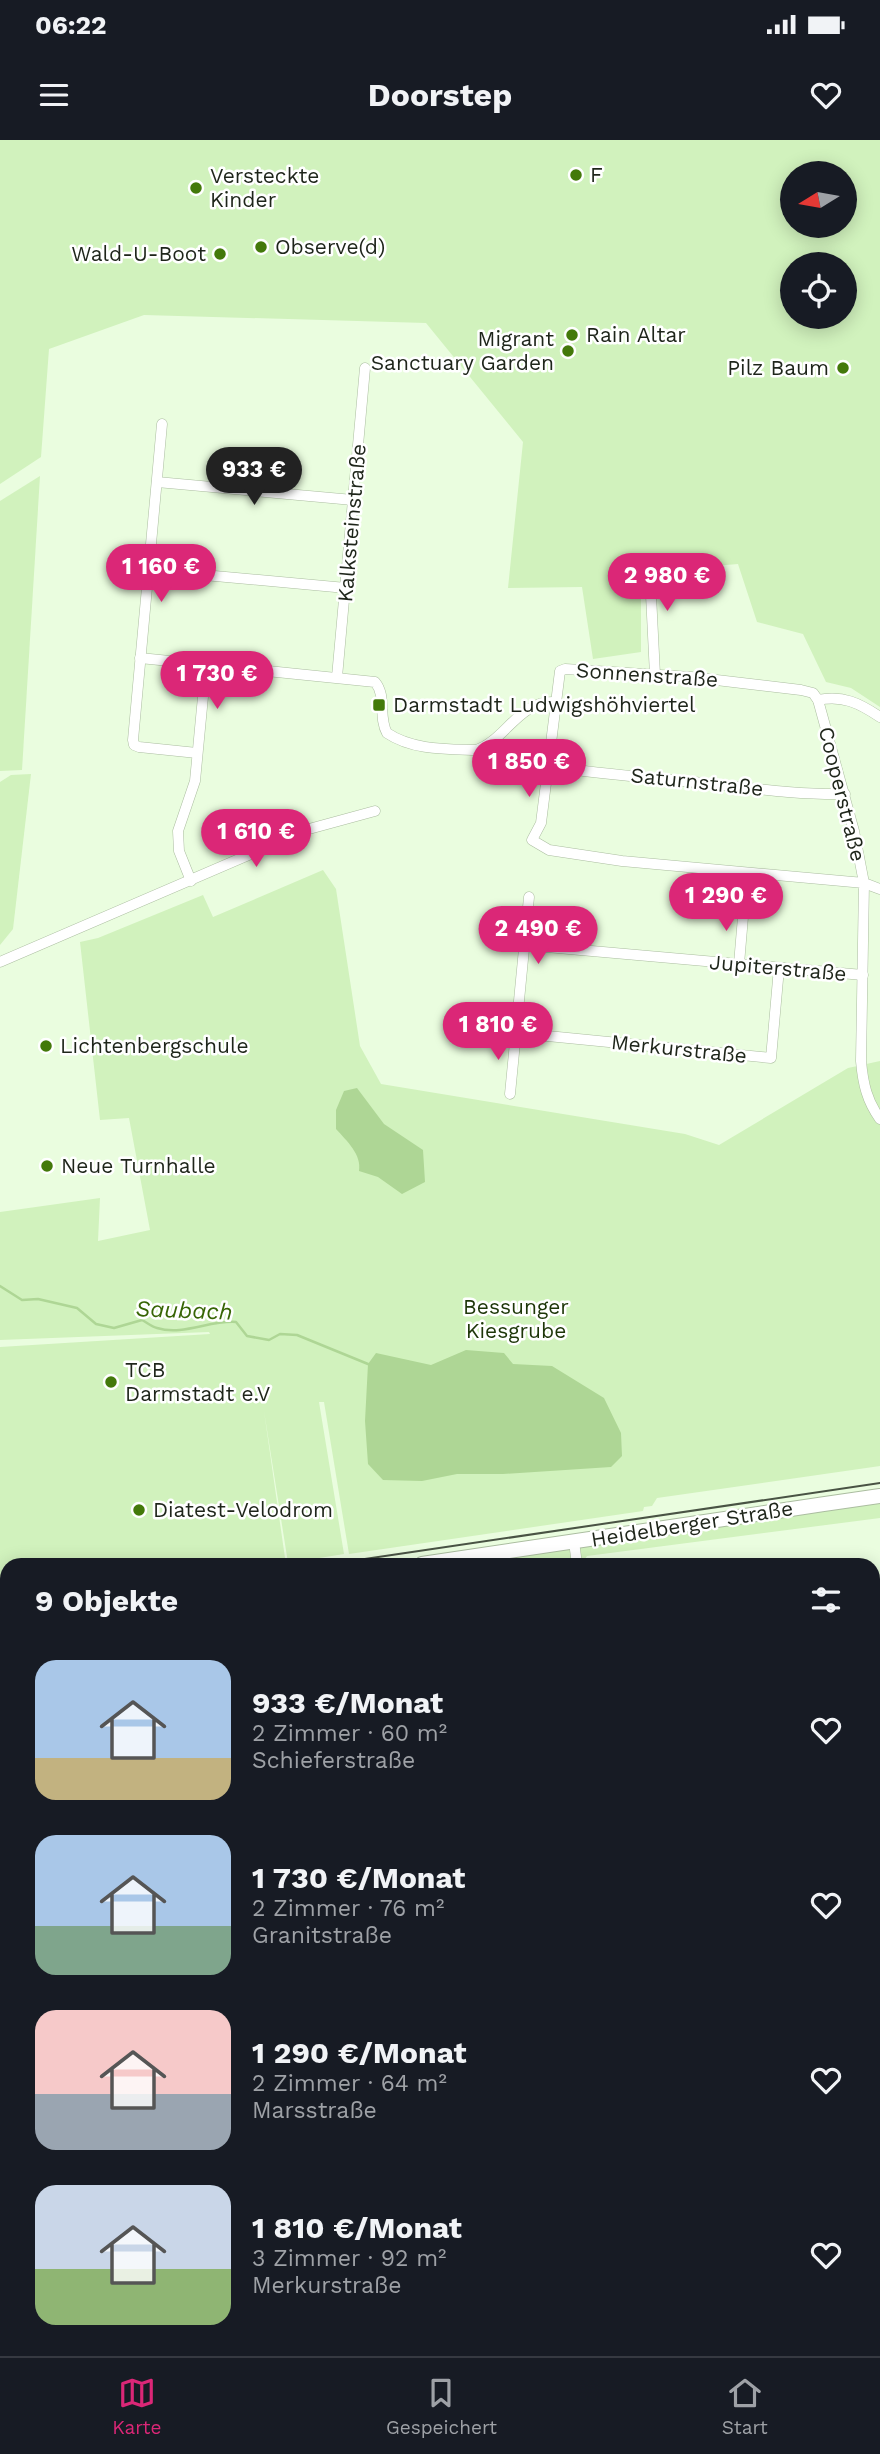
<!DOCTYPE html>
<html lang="de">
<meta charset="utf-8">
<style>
:root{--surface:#171b24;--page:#242831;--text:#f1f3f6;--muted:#9ea1a6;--line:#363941;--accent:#db2777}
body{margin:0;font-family:"Work Sans",sans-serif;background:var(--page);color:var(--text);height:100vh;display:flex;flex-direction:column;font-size:26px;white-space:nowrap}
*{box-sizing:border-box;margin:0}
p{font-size:23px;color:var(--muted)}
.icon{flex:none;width:38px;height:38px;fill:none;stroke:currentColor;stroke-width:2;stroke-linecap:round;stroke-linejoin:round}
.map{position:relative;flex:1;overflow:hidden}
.panel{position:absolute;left:0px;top:1418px;width:880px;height:800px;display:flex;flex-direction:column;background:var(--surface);border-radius:21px 21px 0 0;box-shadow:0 4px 18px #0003}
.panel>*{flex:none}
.needle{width:46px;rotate:259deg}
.fabs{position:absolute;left:780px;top:21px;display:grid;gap:14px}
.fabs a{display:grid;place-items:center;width:77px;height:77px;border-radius:50%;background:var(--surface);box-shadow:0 4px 18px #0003;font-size:35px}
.price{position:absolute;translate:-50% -60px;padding:0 16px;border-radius:24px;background:var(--accent);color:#fff;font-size:23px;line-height:46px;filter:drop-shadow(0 2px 4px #0008)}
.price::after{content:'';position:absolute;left:50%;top:42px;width:21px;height:16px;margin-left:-10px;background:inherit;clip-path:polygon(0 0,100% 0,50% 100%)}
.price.selected{background:#222;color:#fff}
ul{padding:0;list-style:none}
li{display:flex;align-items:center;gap:21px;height:175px;padding:0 35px}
li span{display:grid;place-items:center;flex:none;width:196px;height:140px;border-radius:21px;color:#555}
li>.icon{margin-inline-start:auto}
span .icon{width:84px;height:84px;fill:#fffc;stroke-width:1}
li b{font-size:30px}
h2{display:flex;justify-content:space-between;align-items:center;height:84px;padding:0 35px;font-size:30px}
.status{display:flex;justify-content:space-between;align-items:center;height:49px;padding:0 35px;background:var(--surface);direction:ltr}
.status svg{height:19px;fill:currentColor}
header{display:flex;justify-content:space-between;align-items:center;height:91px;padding:0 35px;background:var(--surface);font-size:32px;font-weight:700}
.menu{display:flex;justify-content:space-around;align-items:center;height:98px;border-top:2px solid var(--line);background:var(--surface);font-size:19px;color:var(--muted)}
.menu a{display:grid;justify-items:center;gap:4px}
.menu .selected{color:var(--accent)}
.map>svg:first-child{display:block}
.green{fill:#d1f2bd;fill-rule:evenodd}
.water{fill:#aed695}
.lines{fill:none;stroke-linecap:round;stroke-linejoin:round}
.stream{stroke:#aed695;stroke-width:2.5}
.street-casing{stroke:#abbda0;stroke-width:11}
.secondary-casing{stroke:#abbda0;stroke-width:16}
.primary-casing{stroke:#abbda0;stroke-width:16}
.street{stroke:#fff;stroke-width:10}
.secondary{stroke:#fff;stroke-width:14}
.primary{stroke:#fff;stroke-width:14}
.tram{stroke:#495344;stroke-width:2}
.rail-casing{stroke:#495344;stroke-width:5}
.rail{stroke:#fff;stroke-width:2.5;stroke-dasharray:8;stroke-linecap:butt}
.poi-dot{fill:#43790a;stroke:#fff;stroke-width:2.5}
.labels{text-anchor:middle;stroke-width:5;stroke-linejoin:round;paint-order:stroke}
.poi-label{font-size:21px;fill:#1e251a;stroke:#fff;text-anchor:start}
.street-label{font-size:21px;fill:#1e251a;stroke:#fff}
.park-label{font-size:21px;fill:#1d3608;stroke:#fff}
.water-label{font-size:23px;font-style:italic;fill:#376505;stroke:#fff}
</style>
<div class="status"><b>06:22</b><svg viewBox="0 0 49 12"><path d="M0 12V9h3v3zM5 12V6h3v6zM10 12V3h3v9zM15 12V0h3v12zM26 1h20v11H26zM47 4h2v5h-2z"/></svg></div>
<header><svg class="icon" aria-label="menu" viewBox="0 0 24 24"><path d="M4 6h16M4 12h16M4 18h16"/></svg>Doorstep<svg class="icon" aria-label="heart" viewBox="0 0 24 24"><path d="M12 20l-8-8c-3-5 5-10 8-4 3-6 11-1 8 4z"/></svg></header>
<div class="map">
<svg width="880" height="2216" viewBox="0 0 880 2216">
<rect width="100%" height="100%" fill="#eafddf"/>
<g class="green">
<path d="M0,0H880V567L851,548L826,542L803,494L757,482L738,424L641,432V512L593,519L582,447L508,448L523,302L426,183L144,175L49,209L41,317L0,344ZM793,33H845V86H793ZM793,124H845V177H793Z"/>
<polygon points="40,336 22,630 0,631 0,361"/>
<polygon points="31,634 13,789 0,805 0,642 11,635"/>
<polygon points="323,730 336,749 360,906 381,944 685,994 719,1005 848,928 880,921 880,1326 657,1358 652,1366 644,1367 643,1371 349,1414 324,1262 319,1262 344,1414 288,1423 264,1271 285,1418 242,1424 7,1424 7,1461 0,1460 0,1207 210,1194 209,1192 0,1200 0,1072 100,1058 98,1101 150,1090 129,978 100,980 80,802 98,798 203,755 213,777"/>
<polygon points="880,1363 880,1378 587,1416 585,1419 548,1424 469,1424"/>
<polygon points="880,1630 880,1809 873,1785 873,1631"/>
<polygon points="1,1922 7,1923 7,2021 0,2020"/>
<polygon points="873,2050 880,2050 880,2216 426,2216 423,2210 873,2210"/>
<polygon points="263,2210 419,2210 422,2216 250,2216"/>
</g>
<g class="water">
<path d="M357,948L384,984L423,1010L425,1042L402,1054L378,1037L359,1031C362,1015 347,1001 336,989V970L344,951Z"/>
<polygon points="466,1210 504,1213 513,1224 552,1226 604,1258 621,1293 622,1316 611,1327 503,1334 457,1334 422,1341 383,1340 368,1324 365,1281 368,1224 376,1213 431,1225"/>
</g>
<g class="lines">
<path class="stream" d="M0,1146L22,1160L38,1159L77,1168L96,1184L114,1188L142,1180C146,1182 152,1187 157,1188C183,1196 210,1180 236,1182L247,1196L269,1200L280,1194L297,1195L368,1224"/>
<defs>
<g id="street">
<polyline points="162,284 133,600 134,605 139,607 197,613"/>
<polyline points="157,342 353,360"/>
<polyline points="644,419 650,435 655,535"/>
<polyline points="149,430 346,448"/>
<path d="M140,518L375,542C387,556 378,577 387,593C412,610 446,609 476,610C505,601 519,560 555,562"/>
<polyline points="337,537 365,228"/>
<path d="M818,560C843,555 859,563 880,577"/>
<path d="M549,626C597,634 645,637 694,642C744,647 794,655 845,654"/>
<polyline points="191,741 179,711 178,691 195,641 206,525"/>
<path d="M880,749L864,743L622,721L549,710L532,700L541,683L560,531L565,529L691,537L801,550L813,553L818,560L854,691L864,743L861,921C863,944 867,961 880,979"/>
<polyline points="524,805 863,835"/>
<polyline points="0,822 309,689 375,671"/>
<polyline points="739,824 744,765"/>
<polyline points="517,893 771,918 779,828"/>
<polyline points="510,954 529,757"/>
<polyline points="574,1402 577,1424"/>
<polyline points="873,1525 880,1524"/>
<polyline points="0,1765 7,1765"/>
<polyline points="0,2175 7,2170"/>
<polyline points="426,2210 428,2216"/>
<polyline points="461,2210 490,2216"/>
<polyline points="213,2216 227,2210"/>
</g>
<g id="secondary">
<path d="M422,1424C574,1401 727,1378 880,1356"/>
<polyline points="0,1488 7,1487"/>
</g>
<g id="primary">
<polyline points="0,1869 7,1869"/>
<polyline points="0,1882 7,1882"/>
<polyline points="873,1981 880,1981"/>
<polyline points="873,1994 880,1994"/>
</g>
</defs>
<use href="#street" class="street-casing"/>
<use href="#secondary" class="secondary-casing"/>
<use href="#primary" class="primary-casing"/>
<use href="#street" class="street"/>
<use href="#secondary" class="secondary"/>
<use href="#primary" class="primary"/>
<g class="tram">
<polyline points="331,1424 880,1343"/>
<polyline points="0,1474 7,1473"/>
</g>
<defs>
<g id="rail">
<polyline points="873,2037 880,2036"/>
<polyline points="101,2216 115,2210"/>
<polyline points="121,2216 134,2210"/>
</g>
</defs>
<use href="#rail" class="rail-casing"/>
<use href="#rail" class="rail"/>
</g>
<g class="poi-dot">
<circle cx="576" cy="35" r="7"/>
<circle cx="196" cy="48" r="7"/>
<circle cx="261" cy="107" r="7"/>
<circle cx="220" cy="114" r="7"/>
<circle cx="572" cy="195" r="7"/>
<circle cx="568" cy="211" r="7"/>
<circle cx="843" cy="228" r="7"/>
<rect x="372" y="558" width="14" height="14" rx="3.5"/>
<circle cx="46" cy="906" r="7"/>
<circle cx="47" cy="1026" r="7"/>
<circle cx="111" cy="1242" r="7"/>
<circle cx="139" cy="1370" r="7"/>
</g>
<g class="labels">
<g class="poi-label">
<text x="590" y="42">F</text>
<text x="210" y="43">Versteckte<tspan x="210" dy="24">Kinder</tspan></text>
<text x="275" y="114">Observe(d)</text>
<text x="206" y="121" text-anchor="end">Wald-U-Boot</text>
<text x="586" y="202">Rain Altar</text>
<text x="554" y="206" text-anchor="end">Migrant<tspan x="554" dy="24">Sanctuary Garden</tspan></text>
<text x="829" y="235" text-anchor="end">Pilz Baum</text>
<text x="393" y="572">Darmstadt Ludwigshöhviertel</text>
<text x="60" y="913">Lichtenbergschule</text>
<text x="61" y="1033">Neue Turnhalle</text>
<text x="125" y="1237">TCB<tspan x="125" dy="24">Darmstadt e.V</tspan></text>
<text x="153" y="1377">Diatest-Velodrom</text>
</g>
<g class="street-label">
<text transform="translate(352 383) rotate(-85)" y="7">Kalksteinstraße</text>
<text transform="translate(647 535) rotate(4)" y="7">Sonnenstraße</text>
<text transform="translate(697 642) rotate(6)" y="7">Saturnstraße</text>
<text transform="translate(842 654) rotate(76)" y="7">Cooperstraße</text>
<text transform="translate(778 828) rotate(5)" y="7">Jupiterstraße</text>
<text transform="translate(679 909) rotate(6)" y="7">Merkurstraße</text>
<text transform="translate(692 1384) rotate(-9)" y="7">Heidelberger Straße</text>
</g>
<g class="park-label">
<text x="516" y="1174">Bessunger<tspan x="516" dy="24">Kiesgrube</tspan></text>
</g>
<g class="water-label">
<text transform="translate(184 1170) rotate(2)" y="8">Saubach</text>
</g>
</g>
</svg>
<div class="fabs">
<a><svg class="needle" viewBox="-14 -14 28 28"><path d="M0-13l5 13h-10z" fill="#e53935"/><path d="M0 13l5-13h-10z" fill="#9ea1a6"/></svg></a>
<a><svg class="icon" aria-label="locate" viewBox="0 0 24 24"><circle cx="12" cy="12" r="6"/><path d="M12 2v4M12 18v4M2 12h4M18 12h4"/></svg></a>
</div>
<b class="price selected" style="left:254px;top:367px">933 €</b>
<b class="price" style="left:161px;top:464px">1 160 €</b>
<b class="price" style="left:667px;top:473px">2 980 €</b>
<b class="price" style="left:217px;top:571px">1 730 €</b>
<b class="price" style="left:529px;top:659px">1 850 €</b>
<b class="price" style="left:256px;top:729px">1 610 €</b>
<b class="price" style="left:726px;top:793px">1 290 €</b>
<b class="price" style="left:538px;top:826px">2 490 €</b>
<b class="price" style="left:498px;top:922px">1 810 €</b>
<section class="panel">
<h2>9 Objekte<svg class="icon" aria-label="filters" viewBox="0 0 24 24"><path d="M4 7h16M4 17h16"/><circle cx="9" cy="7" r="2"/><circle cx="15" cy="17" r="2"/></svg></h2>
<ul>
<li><span style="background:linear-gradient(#a9c7e8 70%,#c2b280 0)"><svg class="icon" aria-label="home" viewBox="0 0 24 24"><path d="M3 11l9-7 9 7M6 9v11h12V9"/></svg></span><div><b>933 €/Monat</b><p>2 Zimmer · 60 m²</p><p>Schieferstraße</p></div><svg class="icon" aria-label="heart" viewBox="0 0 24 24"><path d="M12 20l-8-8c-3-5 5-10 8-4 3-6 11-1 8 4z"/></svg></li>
<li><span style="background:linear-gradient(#a9c7e8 65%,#7fa58c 0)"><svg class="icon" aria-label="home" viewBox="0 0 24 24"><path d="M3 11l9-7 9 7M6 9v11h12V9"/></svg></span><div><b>1 730 €/Monat</b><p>2 Zimmer · 76 m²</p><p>Granitstraße</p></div><svg class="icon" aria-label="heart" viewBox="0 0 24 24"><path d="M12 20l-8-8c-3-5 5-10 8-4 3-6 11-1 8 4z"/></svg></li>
<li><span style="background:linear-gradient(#f6c9c9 60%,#9aa5b1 0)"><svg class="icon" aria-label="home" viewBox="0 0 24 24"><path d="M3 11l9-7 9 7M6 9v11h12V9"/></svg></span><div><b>1 290 €/Monat</b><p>2 Zimmer · 64 m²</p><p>Marsstraße</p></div><svg class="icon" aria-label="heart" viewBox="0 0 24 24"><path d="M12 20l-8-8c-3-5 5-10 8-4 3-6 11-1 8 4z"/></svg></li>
<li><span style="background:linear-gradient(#c9d6e8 60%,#8fb573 0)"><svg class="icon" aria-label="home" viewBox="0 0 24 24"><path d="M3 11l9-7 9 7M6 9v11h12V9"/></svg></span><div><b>1 810 €/Monat</b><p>3 Zimmer · 92 m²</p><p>Merkurstraße</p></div><svg class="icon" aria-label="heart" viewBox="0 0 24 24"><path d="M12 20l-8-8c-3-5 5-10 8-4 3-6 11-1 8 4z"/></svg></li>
</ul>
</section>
</div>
<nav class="menu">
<a class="selected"><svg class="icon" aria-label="map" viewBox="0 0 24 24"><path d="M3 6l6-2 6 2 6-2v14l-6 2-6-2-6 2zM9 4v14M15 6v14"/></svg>Karte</a>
<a><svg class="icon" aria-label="saved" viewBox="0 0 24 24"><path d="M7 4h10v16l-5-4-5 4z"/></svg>Gespeichert</a>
<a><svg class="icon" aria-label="home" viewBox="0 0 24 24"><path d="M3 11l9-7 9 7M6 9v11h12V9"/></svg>Start</a>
</nav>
